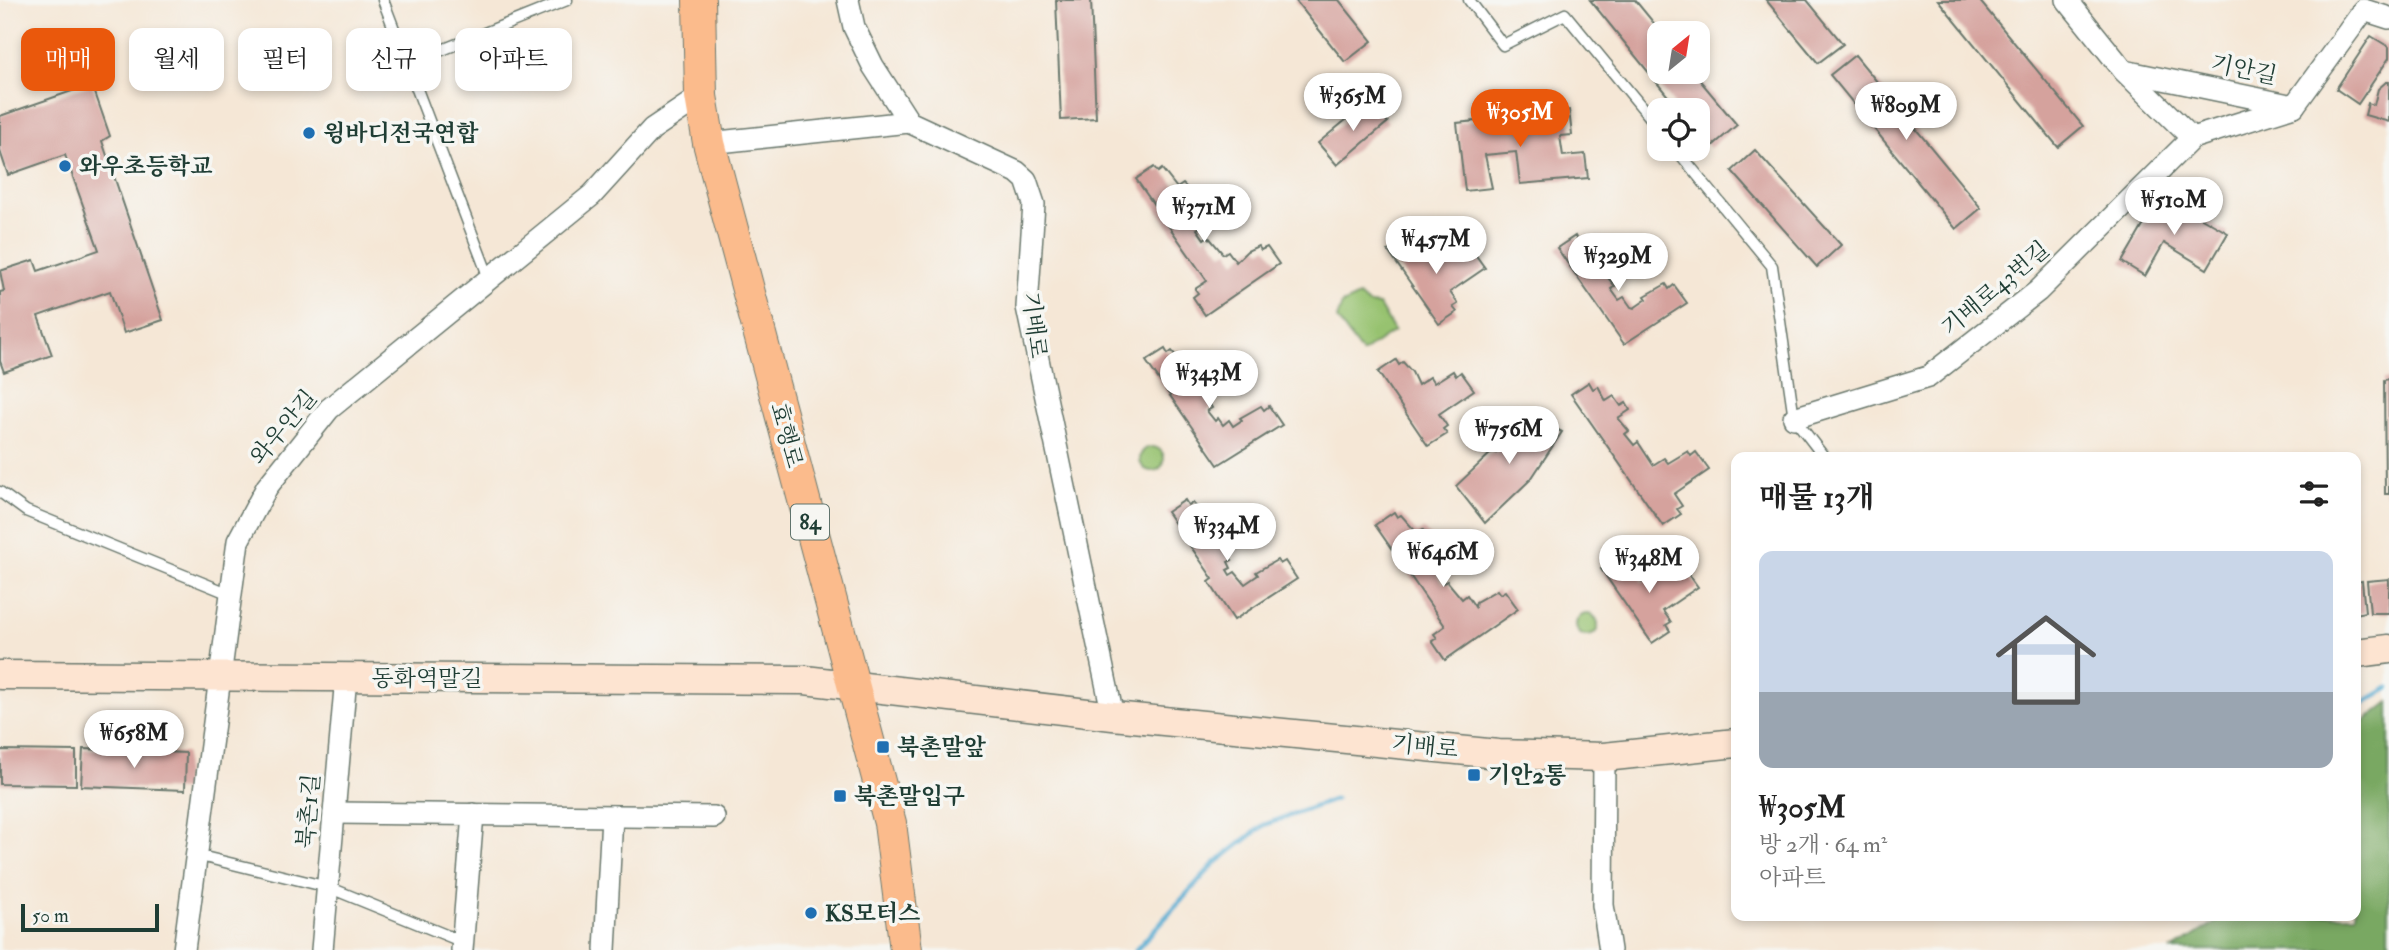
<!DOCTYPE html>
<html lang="ko">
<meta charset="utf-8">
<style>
:root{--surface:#fff;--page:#f6f6f6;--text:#222;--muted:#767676;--line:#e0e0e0;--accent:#ea580c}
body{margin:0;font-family:"IM FELL Double Pica","Noto Serif KR",serif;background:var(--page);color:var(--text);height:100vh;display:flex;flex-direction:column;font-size:26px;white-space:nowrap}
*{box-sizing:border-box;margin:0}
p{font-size:23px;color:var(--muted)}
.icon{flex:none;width:38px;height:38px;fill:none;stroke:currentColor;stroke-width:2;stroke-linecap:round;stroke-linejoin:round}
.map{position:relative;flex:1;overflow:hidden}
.sheet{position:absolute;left:1731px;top:452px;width:630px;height:469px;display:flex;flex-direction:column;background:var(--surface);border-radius:14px;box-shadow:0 4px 10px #0003}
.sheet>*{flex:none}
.top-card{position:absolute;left:21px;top:28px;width:665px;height:63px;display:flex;gap:14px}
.needle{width:46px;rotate:30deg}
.tools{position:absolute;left:1647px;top:21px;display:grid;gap:14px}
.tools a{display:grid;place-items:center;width:63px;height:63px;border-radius:14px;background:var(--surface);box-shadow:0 4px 10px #0003;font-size:35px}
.scale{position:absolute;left:21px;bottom:18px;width:138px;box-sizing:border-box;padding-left:7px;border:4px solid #1f3d34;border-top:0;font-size:19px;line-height:24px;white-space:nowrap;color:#1f3d34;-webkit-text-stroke:5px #f6f6f2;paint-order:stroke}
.price{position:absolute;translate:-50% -60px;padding:0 16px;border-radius:24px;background:#fff;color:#222;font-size:23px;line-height:46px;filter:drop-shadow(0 2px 4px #0008)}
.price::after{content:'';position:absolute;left:50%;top:42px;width:21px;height:16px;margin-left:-10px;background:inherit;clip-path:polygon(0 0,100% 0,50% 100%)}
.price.active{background:var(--accent);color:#fff}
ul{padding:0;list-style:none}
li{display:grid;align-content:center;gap:14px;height:371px;padding:0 28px}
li+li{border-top:2px solid var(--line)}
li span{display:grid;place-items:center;height:217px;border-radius:14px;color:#555}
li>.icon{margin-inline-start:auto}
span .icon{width:126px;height:126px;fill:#fffc;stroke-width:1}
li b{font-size:30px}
h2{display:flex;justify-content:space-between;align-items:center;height:84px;padding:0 28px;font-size:30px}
.pill{padding:0 24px;border-radius:14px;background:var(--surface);box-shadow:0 4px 10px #0003;font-size:24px;line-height:63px}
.pill.active{background:var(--accent);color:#fff}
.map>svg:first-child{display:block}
.green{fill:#97c26f;stroke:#5b8052;stroke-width:2}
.forest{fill:#79a862;stroke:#4c724b;stroke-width:2}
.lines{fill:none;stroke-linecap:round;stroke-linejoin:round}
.stream{stroke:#54aad0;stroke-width:5}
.building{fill:#d5a29d}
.lane-casing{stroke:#6a786d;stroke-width:13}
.street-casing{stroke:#6a786d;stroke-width:24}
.secondary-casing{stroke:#6a786d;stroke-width:31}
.primary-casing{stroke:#6a786d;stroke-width:34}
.lane{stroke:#fff;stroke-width:10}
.street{stroke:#fff;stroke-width:21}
.secondary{stroke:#fde4d1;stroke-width:28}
.primary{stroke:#fbbb8c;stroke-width:32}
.poi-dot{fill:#1f6fb2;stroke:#f6f6f2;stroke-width:2.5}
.labels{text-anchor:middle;stroke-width:7;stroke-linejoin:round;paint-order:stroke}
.shield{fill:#f6f6f2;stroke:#60746d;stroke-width:2}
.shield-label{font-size:21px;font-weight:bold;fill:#1f3d34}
.street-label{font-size:23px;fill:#1f3d34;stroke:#f6f6f2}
.poi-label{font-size:23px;font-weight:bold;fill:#1f3d34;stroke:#f6f6f2;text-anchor:start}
</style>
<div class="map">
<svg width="2389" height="950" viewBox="0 0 2389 950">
<rect width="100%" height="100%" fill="#f6f6f2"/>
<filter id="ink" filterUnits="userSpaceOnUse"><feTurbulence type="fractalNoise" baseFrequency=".0143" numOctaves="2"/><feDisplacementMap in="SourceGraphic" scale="14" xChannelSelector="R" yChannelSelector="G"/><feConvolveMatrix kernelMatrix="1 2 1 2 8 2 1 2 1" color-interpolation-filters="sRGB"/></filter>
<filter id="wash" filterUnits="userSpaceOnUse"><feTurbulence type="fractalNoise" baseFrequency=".00686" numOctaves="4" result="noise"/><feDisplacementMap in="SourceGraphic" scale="28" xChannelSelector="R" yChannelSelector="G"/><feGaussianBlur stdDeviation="1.57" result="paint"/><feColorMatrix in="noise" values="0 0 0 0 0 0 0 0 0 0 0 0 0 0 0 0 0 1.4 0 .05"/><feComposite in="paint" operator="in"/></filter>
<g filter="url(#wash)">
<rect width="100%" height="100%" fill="#f5e7d6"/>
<g class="green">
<polygon points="1359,296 1368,304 1379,305 1394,331 1362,353 1337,319 1342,304"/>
<circle cx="1152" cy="459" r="12"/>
<circle cx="1587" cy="625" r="11"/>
</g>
<polygon class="forest" points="2389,702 2389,950 2172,950 2227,915 2356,915 2356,728"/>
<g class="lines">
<g class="stream">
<polyline points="2356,707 2389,688"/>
<polyline points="1136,950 1214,864 1264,825 1336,799"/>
</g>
</g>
<g id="blocks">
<g class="building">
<polygon points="1056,0 1091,0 1096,118 1061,120"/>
<polygon points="1295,0 1339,0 1372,41 1345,62"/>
<polygon points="1590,0 1635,0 1662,33 1659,33 1659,72 1693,72 1737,125 1710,148 1698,133 1698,110 1679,110"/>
<polygon points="1766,0 1807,0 1843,44 1818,63"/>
<polygon points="1938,0 1979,0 2083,126 2058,147"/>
<polygon points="2371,36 2389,47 2389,58 2358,104 2336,89"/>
<polygon points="1855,55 1981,208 1956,229 1830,75"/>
<polygon points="2386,82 2389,82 2389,122 2365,115 2368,103 2374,105 2378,89"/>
<polygon points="92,84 110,136 102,141 163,320 124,333 110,291 38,316 52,355 4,372 0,361 0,292 4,291 0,271 34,260 38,271 99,250 65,155 8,175 0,151 0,116"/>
<polygon points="1370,100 1388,122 1337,165 1318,143"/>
<polygon points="1569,110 1572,135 1560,136 1563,156 1585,154 1588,178 1520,184 1516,152 1485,155 1492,188 1465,191 1457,123 1514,117 1515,124 1530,122 1529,114"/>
<polygon points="1755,150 1841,245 1817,267 1732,171"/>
<polygon points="1154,167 1158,172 1162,169 1177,188 1183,184 1193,194 1197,200 1190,206 1202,226 1197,229 1204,239 1208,236 1223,254 1228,251 1236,262 1247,251 1258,246 1261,250 1267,247 1279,264 1205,315 1193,297 1198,293 1195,289 1207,281 1136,179"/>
<polygon points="2161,195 2228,233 2207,269 2164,243 2145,276 2122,262"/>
<polygon points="1575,236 1579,243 1583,240 1592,256 1599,250 1606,261 1611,257 1616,264 1603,272 1615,286 1611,289 1616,296 1619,300 1624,297 1631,307 1634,308 1647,299 1645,296 1666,284 1669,289 1674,285 1687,303 1624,344 1557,248"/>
<polygon points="1406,238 1410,243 1414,240 1423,250 1429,263 1441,256 1444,261 1464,249 1467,254 1472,250 1485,268 1450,292 1458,304 1453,307 1457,312 1439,324 1388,251"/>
<polygon points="1165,349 1168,354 1172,351 1187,369 1194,365 1203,376 1208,382 1200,388 1212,408 1207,411 1215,421 1218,418 1223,425 1229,420 1233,426 1242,420 1240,418 1261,406 1264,410 1269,406 1282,425 1218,465 1146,361"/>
<polygon points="1396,360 1399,365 1403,362 1412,372 1418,385 1430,377 1434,383 1453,371 1456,376 1461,372 1474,390 1439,414 1447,426 1443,429 1447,434 1428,446 1378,372"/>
<polygon points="2389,379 2389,494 2385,494 2384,380"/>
<polygon points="1589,382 1593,389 1598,386 1606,401 1614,396 1621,406 1626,403 1630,410 1618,418 1629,431 1625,434 1634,445 1638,442 1653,465 1664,458 1668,463 1688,451 1691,456 1696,452 1709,470 1674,494 1682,506 1677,509 1681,514 1663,526 1571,394"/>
<polygon points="1523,412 1562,432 1531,479 1485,523 1456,486 1493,451 1496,453"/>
<polygon points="1185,500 1188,505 1193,503 1208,521 1214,517 1228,533 1220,539 1232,560 1228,562 1231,568 1227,570 1230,575 1235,572 1245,584 1258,575 1256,572 1277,560 1280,564 1285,561 1297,579 1234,620 1209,582 1213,579 1167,512"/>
<polygon points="1394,512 1397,517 1401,515 1417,533 1423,529 1432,539 1437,545 1429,551 1441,572 1437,575 1443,583 1447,581 1462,599 1467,595 1475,607 1476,602 1497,590 1500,594 1505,591 1518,609 1445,660 1432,641 1437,638 1434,634 1445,626 1375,525"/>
<polygon points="1619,557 1623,562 1627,559 1636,569 1642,582 1654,574 1657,579 1677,568 1680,572 1685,569 1698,587 1663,611 1671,622 1666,625 1670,631 1652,643 1601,569"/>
<polygon points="2389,579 2389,613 2370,613 2367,581"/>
<polygon points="2362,581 2365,612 2356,614 2356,582"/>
<polygon points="83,749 186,753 185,790 81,786"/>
<polygon points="0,750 76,751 76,785 0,784"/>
</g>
</g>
</g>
<g filter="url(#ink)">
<use href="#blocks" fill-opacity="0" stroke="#6a786d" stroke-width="2"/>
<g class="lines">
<defs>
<g id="lane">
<polyline points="383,0 489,278"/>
<polyline points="1469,0 1503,45 1565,14 1659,128"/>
<polyline points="407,64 567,0"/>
<polyline points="1676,149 1772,266 1794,418 1824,457"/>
<polyline points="0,492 26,511 230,594"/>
<polyline points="196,855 328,887 463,942"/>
</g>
<g id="street">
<polyline points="848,0 854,27 873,66 909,122 1017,172 1026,180 1034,204 1027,307 1113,716"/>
<polyline points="2067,0 2124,71 2192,138"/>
<polyline points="2124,71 2294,106 2364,10 2389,18"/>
<polyline points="709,143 909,122"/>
<polyline points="1794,418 1928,377 2038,291 2192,138 2294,106"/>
<polyline points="1604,757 1603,905 1610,950"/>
<polyline points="334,813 714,817"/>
<polyline points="184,950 238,541 267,487 329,409 592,195 652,129 701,96"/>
<polyline points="322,950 346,677"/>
<polyline points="462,950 473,814"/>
<polyline points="605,950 612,816"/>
</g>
<g id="secondary">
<polyline points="2356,653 2389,649"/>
<polyline points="0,675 805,680 1113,716 1498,754 1604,757 1736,743"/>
</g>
<polyline id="primary" points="699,0 701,96 709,143 890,823 906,950"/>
</defs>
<use href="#lane" class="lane-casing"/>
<use href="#street" class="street-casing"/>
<use href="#secondary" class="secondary-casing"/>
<use href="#primary" class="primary-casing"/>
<use href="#lane" class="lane"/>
<use href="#street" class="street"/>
<use href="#secondary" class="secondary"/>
<use href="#primary" class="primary"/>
</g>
</g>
<g class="poi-dot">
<circle cx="309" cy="133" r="7"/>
<circle cx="65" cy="166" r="7"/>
<rect x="876" y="740" width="14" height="14" rx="3.5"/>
<rect x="1467" y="768" width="14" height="14" rx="3.5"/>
<rect x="833" y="789" width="14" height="14" rx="3.5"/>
<circle cx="811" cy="913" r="7"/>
</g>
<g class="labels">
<rect class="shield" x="791" y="504.5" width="38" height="35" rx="5"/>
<g class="shield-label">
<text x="810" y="529">84</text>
</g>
<g class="street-label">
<text transform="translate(2244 69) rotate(12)" y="8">기안길</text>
<text transform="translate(1995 288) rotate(-40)" y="8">기배로43번길</text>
<text transform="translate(1035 325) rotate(83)" y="8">기배로</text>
<text transform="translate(283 427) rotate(-50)" y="8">와우안길</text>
<text transform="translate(787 435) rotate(75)" y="8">효행로</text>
<text x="427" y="686">동화역말길</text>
<text transform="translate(1425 746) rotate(6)" y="8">기배로</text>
<text transform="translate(308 811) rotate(-85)" y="8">북촌1길</text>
</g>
<g class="poi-label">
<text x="323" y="141">윙바디전국연합</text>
<text x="79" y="174">와우초등학교</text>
<text x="897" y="755">북촌말앞</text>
<text x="1488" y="783">기안2통</text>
<text x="854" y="804">북촌말입구</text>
<text x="825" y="921">KS모터스</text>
</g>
</g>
</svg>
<div class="tools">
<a><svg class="needle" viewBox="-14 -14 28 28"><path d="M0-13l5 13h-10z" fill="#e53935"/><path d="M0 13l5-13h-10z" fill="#767676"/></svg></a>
<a><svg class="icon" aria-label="locate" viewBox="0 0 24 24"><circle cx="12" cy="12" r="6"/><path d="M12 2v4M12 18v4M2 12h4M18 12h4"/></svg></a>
</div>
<div class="scale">50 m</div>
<b class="price" style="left:1353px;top:133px">₩365M</b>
<b class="price" style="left:1906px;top:142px">₩809M</b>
<b class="price active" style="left:1520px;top:149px">₩305M</b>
<b class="price" style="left:2174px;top:237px">₩510M</b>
<b class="price" style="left:1204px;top:244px">₩371M</b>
<b class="price" style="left:1436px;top:276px">₩457M</b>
<b class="price" style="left:1618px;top:293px">₩329M</b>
<b class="price" style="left:1209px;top:410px">₩343M</b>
<b class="price" style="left:1509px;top:466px">₩756M</b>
<b class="price" style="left:1227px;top:563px">₩334M</b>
<b class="price" style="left:1443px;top:589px">₩646M</b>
<b class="price" style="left:1649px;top:595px">₩348M</b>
<b class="price" style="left:134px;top:770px">₩658M</b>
<div class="top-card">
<a class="pill active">매매</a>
<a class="pill">월세</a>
<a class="pill">필터</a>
<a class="pill">신규</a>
<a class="pill">아파트</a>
</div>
<section class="sheet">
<h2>매물 13개<svg class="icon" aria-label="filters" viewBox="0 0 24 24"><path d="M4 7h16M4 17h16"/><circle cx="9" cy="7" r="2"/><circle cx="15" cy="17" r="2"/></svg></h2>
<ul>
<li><span style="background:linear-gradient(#c9d6e8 65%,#9aa5b1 0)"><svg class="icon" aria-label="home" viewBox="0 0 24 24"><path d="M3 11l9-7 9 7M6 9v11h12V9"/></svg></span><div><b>₩305M</b><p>방 2개 · 64 m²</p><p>아파트</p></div></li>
</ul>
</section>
</div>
